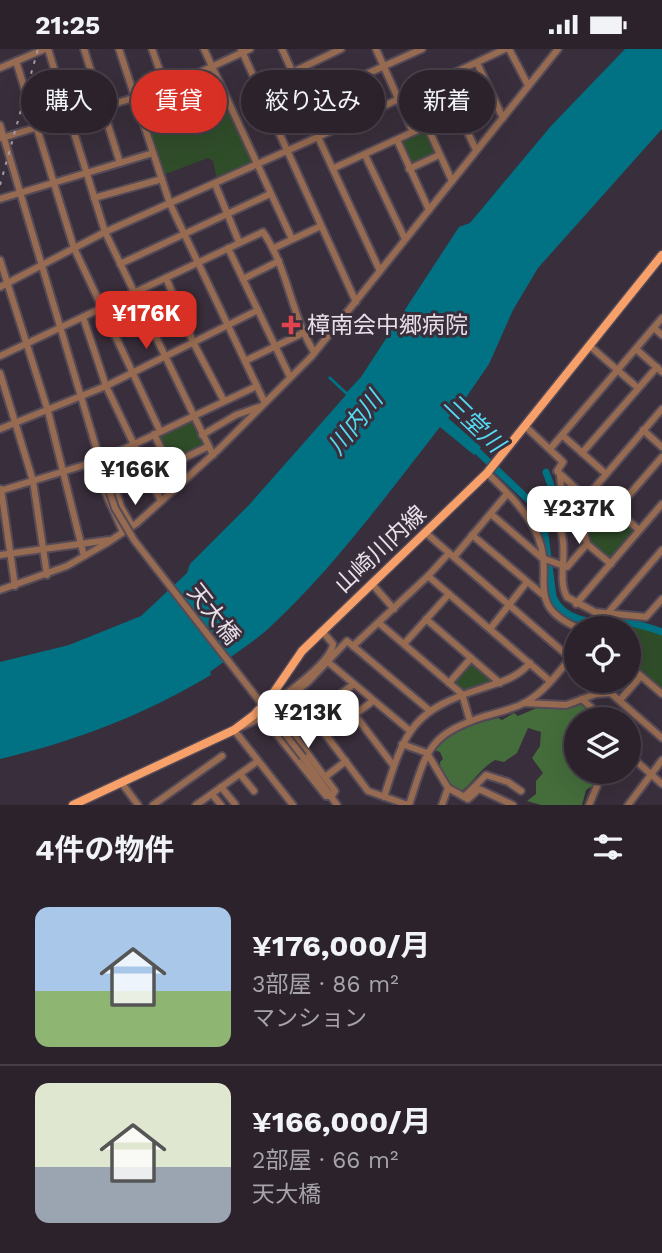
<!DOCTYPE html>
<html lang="ja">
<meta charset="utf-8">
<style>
:root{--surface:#2b222c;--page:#372f38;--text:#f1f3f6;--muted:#a6a4a9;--line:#473f48;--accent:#d93025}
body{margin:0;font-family:"Work Sans","Noto Sans JP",sans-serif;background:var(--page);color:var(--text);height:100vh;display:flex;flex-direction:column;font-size:26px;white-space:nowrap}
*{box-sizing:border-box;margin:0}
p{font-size:23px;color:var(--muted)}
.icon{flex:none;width:38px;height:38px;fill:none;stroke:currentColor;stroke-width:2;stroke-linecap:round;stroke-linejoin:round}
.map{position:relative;height:756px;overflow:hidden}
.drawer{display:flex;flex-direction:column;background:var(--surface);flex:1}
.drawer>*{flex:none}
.hud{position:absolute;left:21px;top:21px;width:621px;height:63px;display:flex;gap:14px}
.tools{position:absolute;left:564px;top:567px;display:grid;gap:14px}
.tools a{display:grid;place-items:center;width:77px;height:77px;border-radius:50%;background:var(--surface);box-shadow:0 7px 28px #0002,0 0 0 2px var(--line);font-size:35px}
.price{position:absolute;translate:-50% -60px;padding:0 16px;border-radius:14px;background:#fff;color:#222;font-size:23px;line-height:46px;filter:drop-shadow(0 2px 4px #0008)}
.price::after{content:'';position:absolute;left:50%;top:42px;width:21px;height:16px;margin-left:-10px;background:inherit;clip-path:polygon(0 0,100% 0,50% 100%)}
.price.selected{background:var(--accent);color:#fff}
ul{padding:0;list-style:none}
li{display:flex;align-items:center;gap:21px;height:175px;padding:0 35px}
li+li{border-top:2px solid var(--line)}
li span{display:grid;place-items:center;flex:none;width:196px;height:140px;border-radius:14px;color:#555}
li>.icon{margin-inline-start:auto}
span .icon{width:84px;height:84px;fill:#fffc;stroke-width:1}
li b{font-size:30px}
h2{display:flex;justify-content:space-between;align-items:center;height:84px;padding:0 35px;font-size:30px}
.pill{padding:0 24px;border-radius:32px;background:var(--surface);box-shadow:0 7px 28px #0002,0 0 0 2px var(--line);font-size:24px;line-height:63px}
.pill.selected{background:var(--accent);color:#fff}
.status{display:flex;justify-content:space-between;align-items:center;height:49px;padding:0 35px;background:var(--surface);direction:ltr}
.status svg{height:19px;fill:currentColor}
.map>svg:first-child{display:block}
.green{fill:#304d2a}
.forest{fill:#446d3b}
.water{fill:#007283}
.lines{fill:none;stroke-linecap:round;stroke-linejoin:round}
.river{stroke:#007283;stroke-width:7}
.minor-casing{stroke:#554a57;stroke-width:10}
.major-casing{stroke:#554a57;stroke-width:11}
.minor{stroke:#966b51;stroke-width:6}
.major{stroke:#f8a069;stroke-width:8}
.rail{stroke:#a59ca7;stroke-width:2;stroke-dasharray:3.5 7;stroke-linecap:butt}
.minor-bridge-casing{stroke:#554a57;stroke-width:10;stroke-linecap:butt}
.minor-bridge{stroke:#966b51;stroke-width:6}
.health-dot{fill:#e0444e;stroke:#392e3b;stroke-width:2.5}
.labels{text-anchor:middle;stroke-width:6;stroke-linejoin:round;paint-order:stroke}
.poi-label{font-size:23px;fill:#e7e0e9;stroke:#392e3b;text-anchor:start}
.street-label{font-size:23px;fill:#e7e0e9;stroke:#392e3b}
.water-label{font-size:24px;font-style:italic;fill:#54d9f2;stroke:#392e3b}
</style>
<div class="status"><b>21:25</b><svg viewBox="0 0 49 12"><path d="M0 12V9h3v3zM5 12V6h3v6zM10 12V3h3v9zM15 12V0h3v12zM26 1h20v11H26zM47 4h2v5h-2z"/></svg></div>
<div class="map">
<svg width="662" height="756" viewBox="0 0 662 756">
<rect width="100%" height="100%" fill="#392e3b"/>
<g class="green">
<polygon points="210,21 254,113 217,130 213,112 208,109 163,126 147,77 178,67 168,40"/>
<polygon points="425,80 436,105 409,117 399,92"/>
<polygon points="191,370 203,397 169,414 156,386"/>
<polygon points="593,443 636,480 611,511 590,495 580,460"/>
<polygon points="606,578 641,579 662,585 662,642 628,612 628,579"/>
<polygon points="471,612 495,632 495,634 464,643 453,635"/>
</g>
<path class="forest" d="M582,653L589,659L581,670H576V723H600L595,735L586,741L582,756H541L527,752L536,745V732L543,724L532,709L540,697L541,683L528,679L517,704L504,713L495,711C482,718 475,731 463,741C447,742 441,727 440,713L443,710L440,703L434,701C452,682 474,675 498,669L502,671L514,664L518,667L539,658L567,659Z"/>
<path class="water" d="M625,0H662V80L538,219L513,261L489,315L463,353L448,369L481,398L474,406L440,378C386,447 333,520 269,579C250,596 231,607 210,623L211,626C144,666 76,692 0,710V613L69,596L141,567L187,524L190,515L248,457L346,346L328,329L330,327L347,343L361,328L459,178L470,174L551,77Z"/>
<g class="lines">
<g class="river">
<path d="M473,398L538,460L543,470L553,548C566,578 603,572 629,574C640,575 651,579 662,583"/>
<polyline points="543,470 553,442 546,423"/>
</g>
<defs>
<g id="minor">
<polyline points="48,0 105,183 213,406"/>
<polyline points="84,0 120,114"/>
<polyline points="119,0 170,155 264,352"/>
<polyline points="152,0 166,39"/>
<polyline points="204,0 292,190"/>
<polyline points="241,0 356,253"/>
<polyline points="282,0 306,53"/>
<polyline points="376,0 413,83"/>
<polyline points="509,0 528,36"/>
<polyline points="16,12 74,199 160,382"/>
<polyline points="477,14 503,69"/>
<polyline points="0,19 45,0"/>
<polyline points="293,23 341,0"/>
<polyline points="458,63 476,101"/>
<polyline points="271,68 422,0"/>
<polyline points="0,76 107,435"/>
<polyline points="427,77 452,132"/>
<polyline points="318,88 380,222"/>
<polyline points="2,89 166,39 250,0"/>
<polyline points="397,91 429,161"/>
<polyline points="365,106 405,190"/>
<polyline points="334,119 492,47"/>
<polyline points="409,120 439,106"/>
<polyline points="215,135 239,193"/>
<polyline points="94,149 162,130"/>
<polyline points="0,150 153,104"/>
<polyline points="228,199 290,328"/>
<polyline points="274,199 321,177"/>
<polyline points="0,211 48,362 84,507"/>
<polyline points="120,215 270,145"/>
<polyline points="166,229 193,293 224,352"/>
<polyline points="243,230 279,212"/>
<polyline points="0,238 105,183 318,88 505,0"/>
<polyline points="83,268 106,337 161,452"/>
<polyline points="654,279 662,286"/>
<polyline points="591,298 638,339"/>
<polyline points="636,300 662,323"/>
<path d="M0,307L263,183C288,219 291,266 314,303"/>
<polyline points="245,312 303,284"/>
<polyline points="0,324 33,432 47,526"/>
<polyline points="526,378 563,413 557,422 586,449"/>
<polyline points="0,380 106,337 258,261"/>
<polyline points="643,381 662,398"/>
<polyline points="154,385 169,416"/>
<polyline points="202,386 236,366 259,358"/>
<polyline points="562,386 606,425"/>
<polyline points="550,400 662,269"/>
<polyline points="582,404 657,318"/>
<polyline points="105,409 121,458 132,477"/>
<polyline points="96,412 106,445 123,483"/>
<path d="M487,424C505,441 529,464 538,488C555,529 523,555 578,579"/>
<path d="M560,426L562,449L555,467C573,499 555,527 567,548L595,563L646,568L662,550"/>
<polyline points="147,427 207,398"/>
<polyline points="1,440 15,537"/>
<polyline points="593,441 639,481"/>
<polyline points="0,442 101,411 257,337"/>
<polyline points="578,458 587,495 611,515"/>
<polyline points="616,461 662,408"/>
<polyline points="491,465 542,509 567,518 587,495"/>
<polyline points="561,478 662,360"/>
<polyline points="426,484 576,614"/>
<polyline points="472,486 542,545"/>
<polyline points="0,506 109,491"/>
<polyline points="454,508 507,445"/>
<polyline points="428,527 550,632"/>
<polyline points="372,535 394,560"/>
<polyline points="0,541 67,517 107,494 137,474 219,400 311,308 558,0"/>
<polyline points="576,555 662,455"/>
<polyline points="426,570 500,634"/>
<polyline points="379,574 462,645 470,672"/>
<polyline points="595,579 662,501"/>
<polyline points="490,580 527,533"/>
<polyline points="404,595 449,545"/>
<polyline points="353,597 428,527 449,504"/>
<polyline points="328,613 409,681"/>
<polyline points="628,616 662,645"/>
<polyline points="597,632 662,689"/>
<polyline points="449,634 471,609"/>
<polyline points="295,645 368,742 408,756"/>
<polyline points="582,650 604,670"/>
<polyline points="620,651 641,627"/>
<polyline points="524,654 566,656 596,645 611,644"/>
<path d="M266,660C282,648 331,614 333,595L322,582"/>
<polyline points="275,660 335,742 332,747"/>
<polyline points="312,666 354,635"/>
<polyline points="355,666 393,716"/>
<polyline points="263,668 234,681 293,756"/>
<polyline points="327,686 373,652"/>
<polyline points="402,695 427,704 448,739 468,750 479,740 513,756"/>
<polyline points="628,705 662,735"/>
<polyline points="303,708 337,756"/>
<polyline points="240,725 254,742"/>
<polyline points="325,728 346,712"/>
<polyline points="121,733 138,756"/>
<polyline points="221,738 235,755"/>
<polyline points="212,745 221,756"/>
<polyline points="332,747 326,747 263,668 307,634 347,592 429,661"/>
<path d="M384,748C405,680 413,661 483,639C501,633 517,629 530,614"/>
<polyline points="464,748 486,726 508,733 521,742"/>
<polyline points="153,756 222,707"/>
<polyline points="196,756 258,712"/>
<path d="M409,756C427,702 427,686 485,667C499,663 514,660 526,653C547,641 561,620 576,602"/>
<polyline points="442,756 448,739"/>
<polyline points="589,756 603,723"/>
<polyline points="628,756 662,711"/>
</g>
<polyline id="major" points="73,756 234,681 254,666 274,643 302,602 487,424 662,206"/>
</defs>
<use href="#minor" class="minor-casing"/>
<use href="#major" class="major-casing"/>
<use href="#minor" class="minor"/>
<use href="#major" class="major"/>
<polyline class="rail" points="0,136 38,0"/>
<defs>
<polyline id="minor-bridge" points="107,435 115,459 134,491 303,708"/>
</defs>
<use href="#minor-bridge" class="minor-bridge-casing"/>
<use href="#minor-bridge" class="minor-bridge"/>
</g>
<path class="health-dot" d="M287.5 265.5h7v7h7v7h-7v7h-7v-7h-7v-7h7z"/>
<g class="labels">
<g class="poi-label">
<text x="307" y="284">樟南会中郷病院</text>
</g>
<g class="street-label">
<text transform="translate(380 500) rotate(-43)" y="8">山崎川内線</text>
<text transform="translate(214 565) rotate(52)" y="8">天大橋</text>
</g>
<g class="water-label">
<text transform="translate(355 374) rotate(-52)" y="8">川内川</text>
<text transform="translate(474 374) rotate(44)" y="8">三堂川</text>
</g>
</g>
</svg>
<div class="tools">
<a><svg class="icon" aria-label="locate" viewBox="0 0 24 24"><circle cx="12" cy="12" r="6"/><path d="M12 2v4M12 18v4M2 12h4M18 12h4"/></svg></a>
<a><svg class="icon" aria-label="layers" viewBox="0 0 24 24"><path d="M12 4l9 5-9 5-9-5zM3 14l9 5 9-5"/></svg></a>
</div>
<b class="price selected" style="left:146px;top:302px">¥176K</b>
<b class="price" style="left:135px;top:458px">¥166K</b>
<b class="price" style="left:579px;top:497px">¥237K</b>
<b class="price" style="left:308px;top:701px">¥213K</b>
<div class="hud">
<a class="pill">購入</a>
<a class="pill selected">賃貸</a>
<a class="pill">絞り込み</a>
<a class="pill">新着</a>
</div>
</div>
<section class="drawer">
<h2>4件の物件<svg class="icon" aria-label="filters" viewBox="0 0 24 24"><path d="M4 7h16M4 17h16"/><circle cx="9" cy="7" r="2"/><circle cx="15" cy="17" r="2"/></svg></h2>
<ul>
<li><span style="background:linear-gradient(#a9c7e8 60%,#8fb573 0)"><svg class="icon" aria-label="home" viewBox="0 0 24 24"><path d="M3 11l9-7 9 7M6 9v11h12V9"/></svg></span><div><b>¥176,000/月</b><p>3部屋 · 86 m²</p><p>マンション</p></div></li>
<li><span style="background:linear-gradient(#dfe7d0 60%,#9aa5b1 0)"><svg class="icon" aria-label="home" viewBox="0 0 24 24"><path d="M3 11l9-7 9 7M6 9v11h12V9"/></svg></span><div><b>¥166,000/月</b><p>2部屋 · 66 m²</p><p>天大橋</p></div></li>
</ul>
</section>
